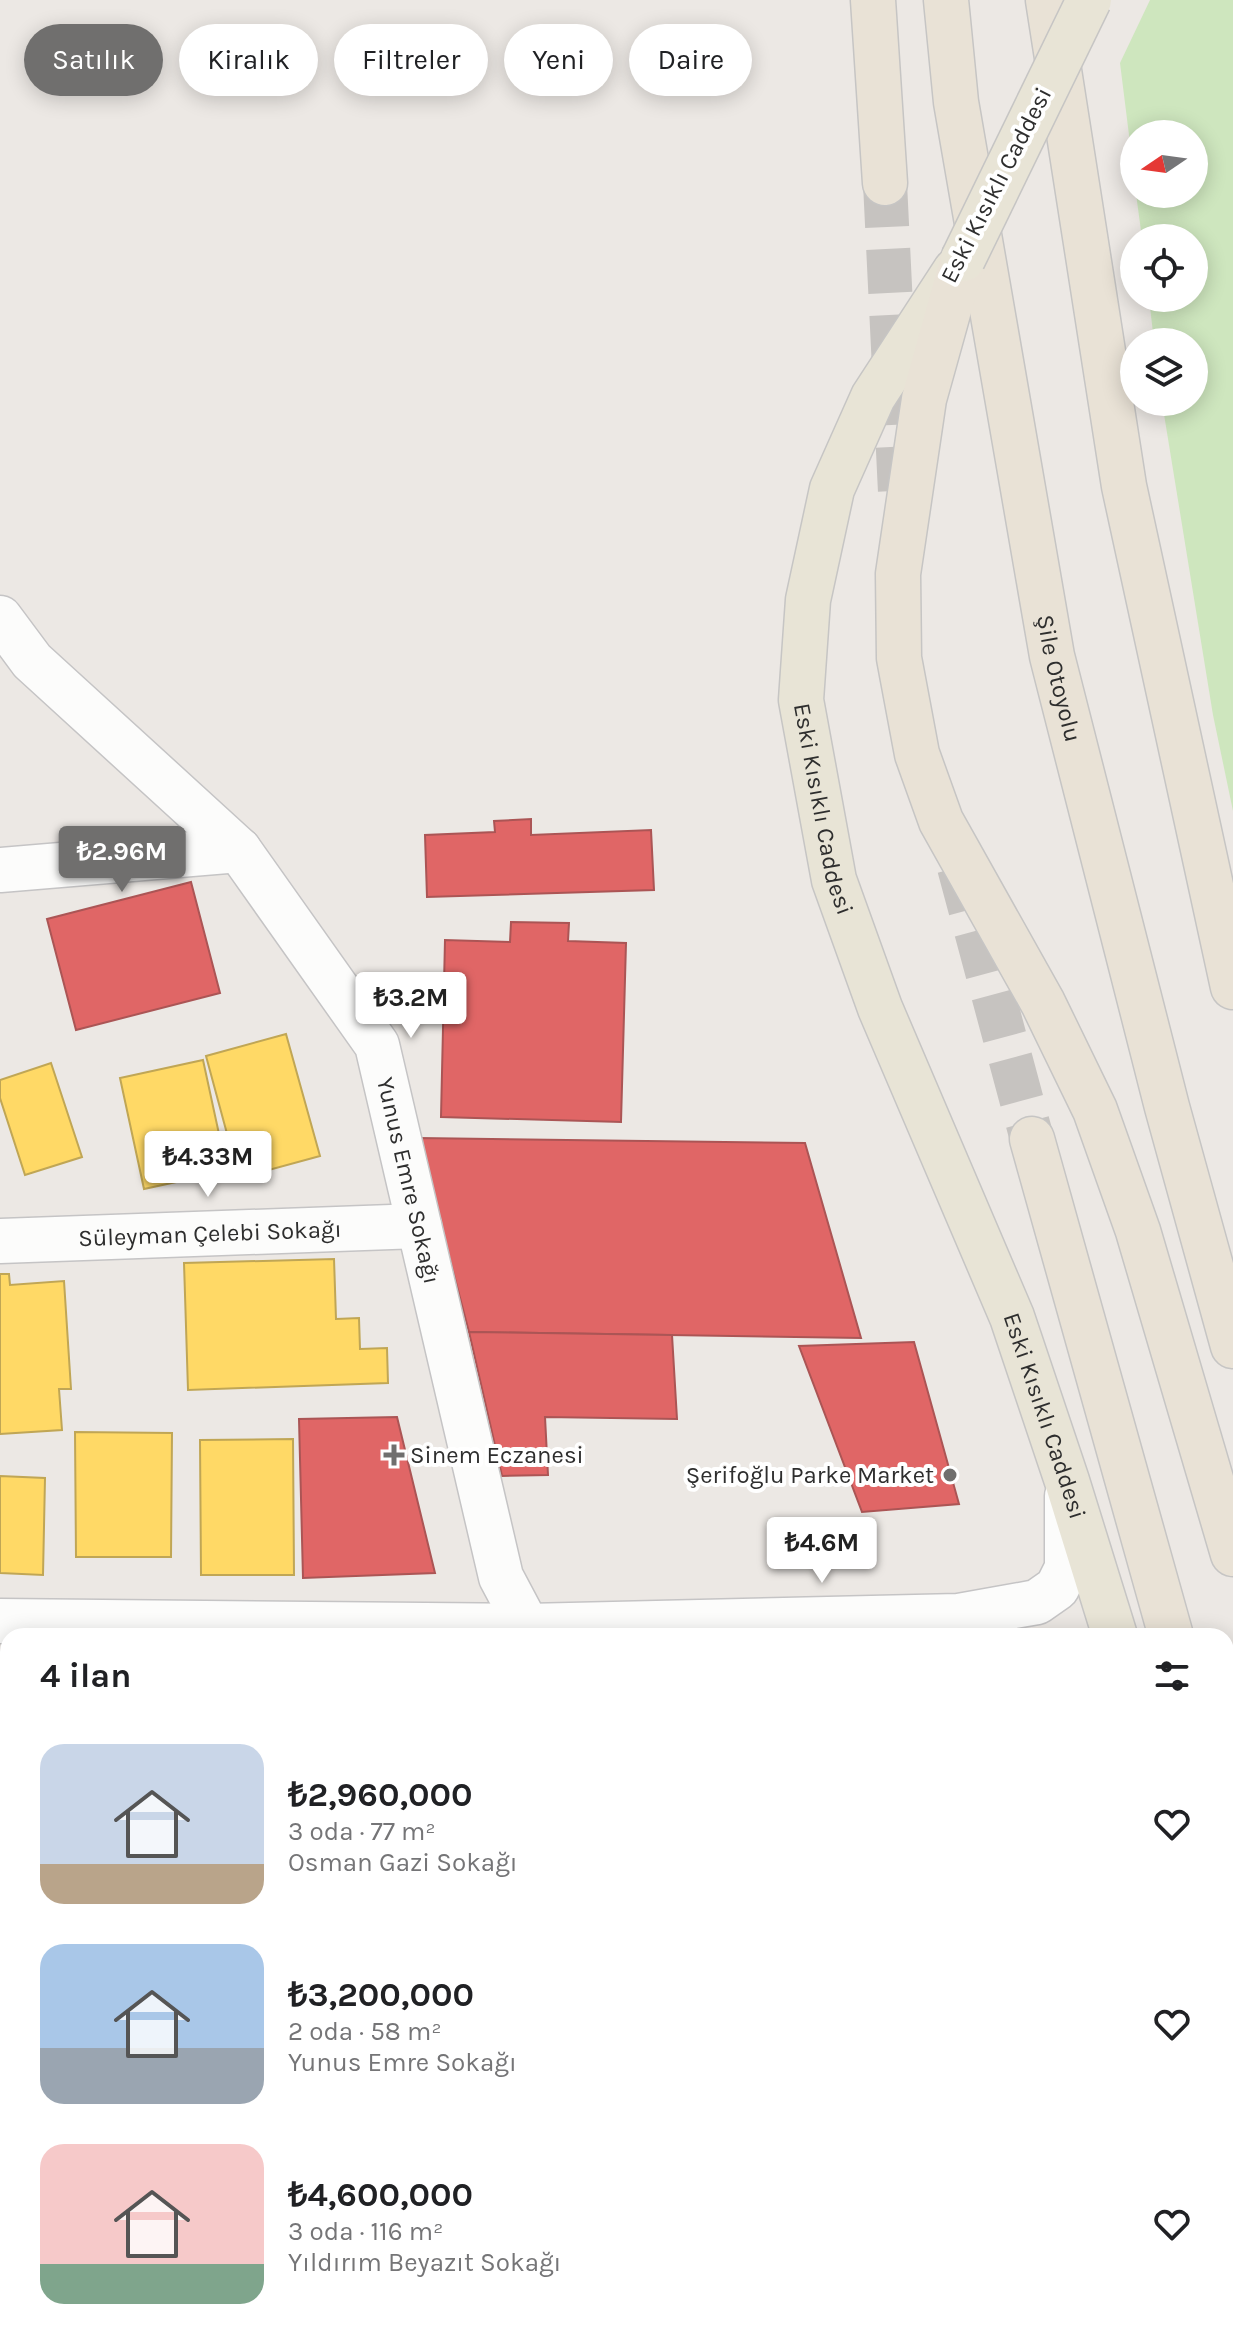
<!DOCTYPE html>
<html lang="tr">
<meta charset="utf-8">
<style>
:root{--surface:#fff;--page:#f6f6f6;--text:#202124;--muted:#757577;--accent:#706f6e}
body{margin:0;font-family:Karla,sans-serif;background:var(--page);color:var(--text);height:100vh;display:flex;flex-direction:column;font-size:30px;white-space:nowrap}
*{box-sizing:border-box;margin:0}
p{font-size:26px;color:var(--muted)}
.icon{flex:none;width:44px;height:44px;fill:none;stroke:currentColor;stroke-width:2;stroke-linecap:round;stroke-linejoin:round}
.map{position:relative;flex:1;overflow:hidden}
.drawer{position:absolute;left:0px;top:1628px;width:1234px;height:714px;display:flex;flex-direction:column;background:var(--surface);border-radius:24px 24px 0 0;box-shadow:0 4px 20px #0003}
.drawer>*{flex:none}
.hud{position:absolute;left:24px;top:24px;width:800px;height:72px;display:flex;gap:16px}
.needle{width:52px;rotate:257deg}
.buttons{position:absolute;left:1120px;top:120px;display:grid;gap:16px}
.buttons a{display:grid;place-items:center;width:88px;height:88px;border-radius:50%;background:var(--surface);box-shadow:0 4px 20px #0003;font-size:40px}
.price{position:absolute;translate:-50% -68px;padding:0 18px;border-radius:8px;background:#fff;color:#222;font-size:26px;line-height:52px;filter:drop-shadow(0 2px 4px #0008)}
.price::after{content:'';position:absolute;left:50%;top:48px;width:24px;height:18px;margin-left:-12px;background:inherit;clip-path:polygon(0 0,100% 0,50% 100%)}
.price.active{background:var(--accent);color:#fff}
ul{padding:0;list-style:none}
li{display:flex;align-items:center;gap:24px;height:200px;padding:0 40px}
li span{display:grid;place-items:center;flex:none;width:224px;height:160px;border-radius:24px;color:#555}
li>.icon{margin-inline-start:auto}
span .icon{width:96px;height:96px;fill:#fffc;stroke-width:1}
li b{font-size:34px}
h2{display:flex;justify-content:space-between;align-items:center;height:96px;padding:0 40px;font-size:34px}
.tag{padding:0 28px;border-radius:36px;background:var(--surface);box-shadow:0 4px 20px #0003;font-size:28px;line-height:72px}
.tag.active{background:var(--accent);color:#fff}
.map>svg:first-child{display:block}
.education{fill:#e6e0d3}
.green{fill:#cee6be}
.homes{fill:#ffd966;stroke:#c0a655;stroke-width:2}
.shops{fill:#e06666;stroke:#ab5555;stroke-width:2}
.schools{fill:#6fa8dc;stroke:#5c83a8;stroke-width:2}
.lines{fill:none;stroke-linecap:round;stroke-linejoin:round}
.trunk-tunnel{stroke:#c6c3c0;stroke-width:44;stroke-dasharray:44 22;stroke-linecap:butt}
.service-casing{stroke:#c5c4c5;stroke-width:31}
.minor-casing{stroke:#c5c4c5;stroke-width:47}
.primary-casing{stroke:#c6c5c4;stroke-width:47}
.trunk-casing{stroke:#c6c5c4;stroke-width:47}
.service{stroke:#fcfcfb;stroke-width:28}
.minor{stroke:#fcfcfb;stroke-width:44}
.primary{stroke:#e8e4d6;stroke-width:44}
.trunk{stroke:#e9e2d6;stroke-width:44}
.primary-bridge-casing{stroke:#c6c5c4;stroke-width:47;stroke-linecap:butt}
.primary-bridge{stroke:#e8e4d6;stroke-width:44}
.poi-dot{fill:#706f6e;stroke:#fff;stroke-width:3}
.labels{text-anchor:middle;stroke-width:8;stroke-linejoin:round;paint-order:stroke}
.street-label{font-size:24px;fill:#2e2e2e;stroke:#fff}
.poi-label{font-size:24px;fill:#2e2e2e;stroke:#fff;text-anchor:start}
</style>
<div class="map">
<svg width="1233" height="2341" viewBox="0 0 1233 2341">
<rect width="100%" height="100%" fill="#ece8e4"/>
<polygon class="education" points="371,2334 700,2334 703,2341 368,2341"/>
<polygon class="green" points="1150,0 1233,0 1233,811 1213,715 1162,402 1194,402 1194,342 1154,342 1149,298 1194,298 1194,238 1142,238 1136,194 1194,194 1194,134 1134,134 1134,175 1120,63"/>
<g class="homes">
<polygon points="286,1034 320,1156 239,1178 206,1056"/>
<polygon points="203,1060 227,1171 144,1189 120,1078"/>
<polygon points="51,1063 82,1157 25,1175 0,1098 0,1080"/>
<polygon points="334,1259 336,1319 359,1318 360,1349 387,1348 388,1383 188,1390 184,1263"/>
<polygon points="0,1274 9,1274 10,1285 64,1281 71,1389 59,1389 62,1430 0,1434"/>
<polygon points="75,1432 172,1433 171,1557 76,1557"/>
<polygon points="293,1439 294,1575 201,1575 200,1440"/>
<polygon points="0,1476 45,1478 43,1575 0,1573"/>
<rect x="0" y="1676" width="8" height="122"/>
<rect x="0" y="1816" width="8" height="108"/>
<polygon points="0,1943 8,1944 8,2043 0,2042"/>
<polygon points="0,2080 8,2080 8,2197 0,2196"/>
<polygon points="0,2285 8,2285 8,2334 21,2334 21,2341 0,2341"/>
<polygon points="164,2334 268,2334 269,2341 164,2341"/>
</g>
<g class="shops">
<polygon points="531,819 531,835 651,830 654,890 427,897 425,835 495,832 494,821"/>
<polygon points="191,882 220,993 76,1030 47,919"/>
<polygon points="511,922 569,923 568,941 626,943 621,1122 441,1117 445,940 510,942"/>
<polygon points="418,1138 805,1143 861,1338 469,1332"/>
<polygon points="469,1332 672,1335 677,1419 545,1417 548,1475 502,1476"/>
<polygon points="914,1342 959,1504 862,1512 799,1346"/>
<polygon points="397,1417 435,1573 303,1578 299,1419"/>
</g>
<polygon class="schools" points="627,2334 636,2334 640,2341 613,2341"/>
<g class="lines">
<g class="trunk-tunnel">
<polyline points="885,183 900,492"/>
<polyline points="959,867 1032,1139"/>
</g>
<defs>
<g id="service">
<polyline points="1226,2294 1233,2292"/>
<polyline points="950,2334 952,2341"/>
<polyline points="1082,2341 1104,2334"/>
</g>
<g id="minor">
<path id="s1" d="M0,618L32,661L239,850L377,1045L501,1577L527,1626L530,1636"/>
<polyline points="0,870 239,850"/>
<path id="s2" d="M0,1241L419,1226"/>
<polyline points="0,1621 527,1626 959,1616 1037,1602 1057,1588 1067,1568 1067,1496"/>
<polyline points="1226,2034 1233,2032"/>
<polyline points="0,2236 8,2236"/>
<polyline points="326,2341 328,2334"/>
</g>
<g id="primary">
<path id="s3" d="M955,271L873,397L832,489L808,600L801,700L834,880L880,1008L1012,1317L1067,1481L1115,1636"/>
<polyline points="1226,1926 1233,1943"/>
</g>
<g id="trunk">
<polyline points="873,0 885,183"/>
<path id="s4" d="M946,0L956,102L1052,656L1167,1107L1233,1346"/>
<polyline points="1048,0 1124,486 1233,987"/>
<polyline points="963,259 924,399 898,574 899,658 917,754 941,821 1043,1003 1095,1110 1138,1231 1233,1554"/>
<polyline points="1032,1139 1171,1636"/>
<polyline points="1226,1806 1233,1825"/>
</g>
</defs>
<use href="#service" class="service-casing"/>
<use href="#minor" class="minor-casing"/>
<use href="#primary" class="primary-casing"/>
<use href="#trunk" class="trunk-casing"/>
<use href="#service" class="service"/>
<use href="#minor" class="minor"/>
<use href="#primary" class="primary"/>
<use href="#trunk" class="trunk"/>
<defs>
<polyline id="primary-bridge" points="963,259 1089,0"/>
</defs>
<use href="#primary-bridge" class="primary-bridge-casing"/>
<use href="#primary-bridge" class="primary-bridge"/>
</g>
<g class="poi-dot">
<path d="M390 1443h8v8h8v8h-8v8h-8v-8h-8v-8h8z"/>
<circle cx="950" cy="1475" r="8"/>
</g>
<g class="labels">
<g class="street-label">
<text transform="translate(996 185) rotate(-63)" y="8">Eski Kısıklı Caddesi</text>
<text dy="8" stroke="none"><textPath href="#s4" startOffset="688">Şile Otoyolu</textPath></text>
<text dy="8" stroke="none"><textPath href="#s3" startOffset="576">Eski Kısıklı Caddesi</textPath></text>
<text dy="8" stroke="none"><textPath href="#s1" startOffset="712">Yunus Emre Sokağı</textPath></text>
<text dy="8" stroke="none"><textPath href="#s2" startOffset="210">Süleyman Çelebi Sokağı</textPath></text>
<text dy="8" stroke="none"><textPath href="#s3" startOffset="1224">Eski Kısıklı Caddesi</textPath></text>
</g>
<g class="poi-label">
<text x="410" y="1463">Sinem Eczanesi</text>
<text x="934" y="1483" text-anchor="end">Şerifoğlu Parke Market</text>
</g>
</g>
</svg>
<div class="buttons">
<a><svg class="needle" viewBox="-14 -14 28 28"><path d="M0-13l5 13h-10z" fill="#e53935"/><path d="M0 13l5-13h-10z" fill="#757577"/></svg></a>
<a><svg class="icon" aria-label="locate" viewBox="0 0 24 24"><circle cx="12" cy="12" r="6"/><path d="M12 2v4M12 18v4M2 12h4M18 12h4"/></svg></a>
<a><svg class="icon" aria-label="layers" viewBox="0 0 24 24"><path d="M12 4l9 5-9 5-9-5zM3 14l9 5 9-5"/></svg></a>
</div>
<b class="price active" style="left:122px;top:894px">₺2.96M</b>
<b class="price" style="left:411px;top:1040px">₺3.2M</b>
<b class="price" style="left:208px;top:1199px">₺4.33M</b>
<b class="price" style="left:822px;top:1585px">₺4.6M</b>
<div class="hud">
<a class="tag active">Satılık</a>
<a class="tag">Kiralık</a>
<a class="tag">Filtreler</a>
<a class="tag">Yeni</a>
<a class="tag">Daire</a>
</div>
<section class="drawer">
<h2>4 ilan<svg class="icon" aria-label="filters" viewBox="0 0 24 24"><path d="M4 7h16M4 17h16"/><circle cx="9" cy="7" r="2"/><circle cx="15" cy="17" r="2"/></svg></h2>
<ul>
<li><span style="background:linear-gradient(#c9d6e8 75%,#b9a48a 0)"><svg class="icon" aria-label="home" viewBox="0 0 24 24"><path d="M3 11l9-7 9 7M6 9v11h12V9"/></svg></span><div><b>₺2,960,000</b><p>3 oda · 77 m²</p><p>Osman Gazi Sokağı</p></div><svg class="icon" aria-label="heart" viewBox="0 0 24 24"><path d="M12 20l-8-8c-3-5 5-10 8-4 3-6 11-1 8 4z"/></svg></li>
<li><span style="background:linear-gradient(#a9c7e8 65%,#9aa5b1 0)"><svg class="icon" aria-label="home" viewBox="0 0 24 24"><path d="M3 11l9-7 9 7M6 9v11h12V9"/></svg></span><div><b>₺3,200,000</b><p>2 oda · 58 m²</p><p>Yunus Emre Sokağı</p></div><svg class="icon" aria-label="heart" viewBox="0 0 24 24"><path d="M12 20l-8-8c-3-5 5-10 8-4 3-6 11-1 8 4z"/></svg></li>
<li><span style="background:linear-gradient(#f6c9c9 75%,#7fa58c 0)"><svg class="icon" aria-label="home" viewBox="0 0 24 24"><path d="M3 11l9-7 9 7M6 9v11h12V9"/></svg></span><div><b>₺4,600,000</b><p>3 oda · 116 m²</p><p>Yıldırım Beyazıt Sokağı</p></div><svg class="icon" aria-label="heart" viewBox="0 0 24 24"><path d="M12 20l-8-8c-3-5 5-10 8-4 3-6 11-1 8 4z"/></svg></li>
</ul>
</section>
</div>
